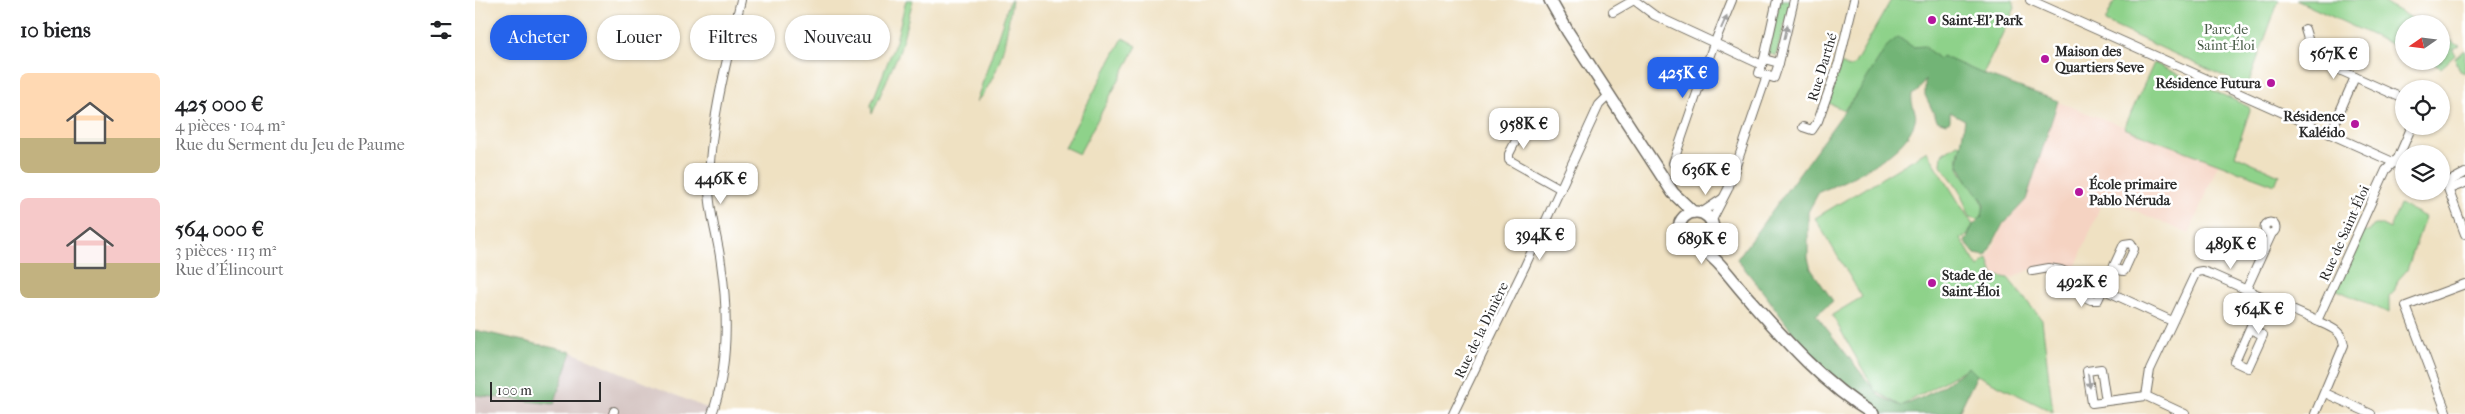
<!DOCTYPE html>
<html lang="fr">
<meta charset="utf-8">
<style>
:root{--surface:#fff;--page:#f2f2f2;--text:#202124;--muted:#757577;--accent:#2563eb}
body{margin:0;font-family:"IM FELL French Canon",serif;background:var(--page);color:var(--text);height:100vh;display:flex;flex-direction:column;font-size:19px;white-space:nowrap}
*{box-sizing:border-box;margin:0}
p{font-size:16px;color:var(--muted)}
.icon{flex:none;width:28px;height:28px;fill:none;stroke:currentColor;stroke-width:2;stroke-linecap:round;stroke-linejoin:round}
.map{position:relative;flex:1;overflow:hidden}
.sheet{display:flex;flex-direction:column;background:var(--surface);width:475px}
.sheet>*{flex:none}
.guide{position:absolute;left:15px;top:15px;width:475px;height:45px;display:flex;gap:10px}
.needle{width:32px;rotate:256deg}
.controls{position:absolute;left:1920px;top:15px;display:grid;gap:10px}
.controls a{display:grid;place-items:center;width:55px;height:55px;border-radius:50%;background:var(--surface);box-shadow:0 1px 4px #0004;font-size:25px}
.scale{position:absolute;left:15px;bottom:12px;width:111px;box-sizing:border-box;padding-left:5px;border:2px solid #2b2b2b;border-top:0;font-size:14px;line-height:18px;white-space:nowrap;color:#2b2b2b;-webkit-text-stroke:4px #fff;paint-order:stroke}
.price{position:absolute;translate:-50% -42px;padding:0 11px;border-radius:10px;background:#fff;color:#222;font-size:16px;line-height:32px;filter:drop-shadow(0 1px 2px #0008)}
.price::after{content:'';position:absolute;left:50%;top:30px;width:15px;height:11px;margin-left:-8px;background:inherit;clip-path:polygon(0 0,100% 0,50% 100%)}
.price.active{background:var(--accent);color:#fff}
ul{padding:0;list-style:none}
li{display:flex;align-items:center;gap:15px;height:125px;padding:0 20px}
li span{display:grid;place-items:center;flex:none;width:140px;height:100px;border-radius:8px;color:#555}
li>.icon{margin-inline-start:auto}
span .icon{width:60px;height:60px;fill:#fffc;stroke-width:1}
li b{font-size:21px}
h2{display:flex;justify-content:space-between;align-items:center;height:60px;padding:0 20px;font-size:21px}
.pill{padding:0 18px;border-radius:22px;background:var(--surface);box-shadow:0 1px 4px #0004;font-size:18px;line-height:45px}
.pill.active{background:var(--accent);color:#fff}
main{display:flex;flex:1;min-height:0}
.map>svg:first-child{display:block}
.built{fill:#f5d3c2}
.industrial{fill:#d1c0bd}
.green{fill:#8ed28a;stroke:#5c7e5a}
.forest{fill:#72b476;stroke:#4e7050}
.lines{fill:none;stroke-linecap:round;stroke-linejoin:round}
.minor-casing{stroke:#706b60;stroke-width:10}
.secondary-casing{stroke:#706b60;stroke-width:14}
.minor{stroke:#fff;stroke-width:8}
.secondary{stroke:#fff;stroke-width:11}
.oneway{fill:#a0a0a0}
.poi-dot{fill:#b5179e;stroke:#fff;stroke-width:2}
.labels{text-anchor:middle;stroke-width:5;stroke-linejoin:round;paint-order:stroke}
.poi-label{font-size:14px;font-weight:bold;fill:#2b2b2b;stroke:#fff;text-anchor:start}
.park-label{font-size:14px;fill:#495d48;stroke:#fff}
.street-label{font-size:14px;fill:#2b2b2b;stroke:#fff}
</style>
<main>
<section class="sheet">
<h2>10 biens<svg class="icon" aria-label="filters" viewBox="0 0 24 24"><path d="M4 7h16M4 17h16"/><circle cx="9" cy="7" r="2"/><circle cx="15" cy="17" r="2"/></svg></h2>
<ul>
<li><span style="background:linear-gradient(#ffd9b3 65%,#c2b280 0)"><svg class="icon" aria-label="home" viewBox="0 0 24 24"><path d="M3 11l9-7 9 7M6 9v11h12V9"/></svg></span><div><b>425 000 €</b><p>4 pièces · 104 m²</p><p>Rue du Serment du Jeu de Paume</p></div></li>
<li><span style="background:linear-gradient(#f6c9c9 65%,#c2b280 0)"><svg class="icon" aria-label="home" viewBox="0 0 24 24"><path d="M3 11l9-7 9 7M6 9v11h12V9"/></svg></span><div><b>564 000 €</b><p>3 pièces · 113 m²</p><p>Rue d'Élincourt</p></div></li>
</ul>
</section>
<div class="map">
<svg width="1990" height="414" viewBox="0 0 1990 414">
<rect width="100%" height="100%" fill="#fff"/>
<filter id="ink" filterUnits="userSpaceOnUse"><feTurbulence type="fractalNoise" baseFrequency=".02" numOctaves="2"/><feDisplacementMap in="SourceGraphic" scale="10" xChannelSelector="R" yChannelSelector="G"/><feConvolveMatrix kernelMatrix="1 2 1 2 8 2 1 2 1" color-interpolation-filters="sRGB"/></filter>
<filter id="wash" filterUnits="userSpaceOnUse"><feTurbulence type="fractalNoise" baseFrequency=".0096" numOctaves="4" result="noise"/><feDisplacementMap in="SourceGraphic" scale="20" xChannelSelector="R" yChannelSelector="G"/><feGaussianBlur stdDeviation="1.12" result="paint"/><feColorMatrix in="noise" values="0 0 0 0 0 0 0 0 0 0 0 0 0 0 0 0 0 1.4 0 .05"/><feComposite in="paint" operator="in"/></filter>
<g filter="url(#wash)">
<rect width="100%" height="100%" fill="#efe1c2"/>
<polygon class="built" points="1583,102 1744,162 1714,234 1629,197 1598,273 1561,267 1537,278 1518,275 1513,258 1529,224 1551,200"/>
<polygon class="industrial" points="97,352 241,412 241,414 0,414 0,395 79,404"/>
<g class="green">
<polygon points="431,0 438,0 425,50 397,114 396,105 421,41"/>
<path d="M535,0H537C531,36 527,75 501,102Z"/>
<polygon points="1305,0 1316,0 1301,56 1293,53"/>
<polygon points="1416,0 1538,0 1540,8 1508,74 1467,57 1464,59 1449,46 1384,91 1369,110 1353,103 1366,64 1374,68 1379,65"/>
<polygon points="1640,0 1804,0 1772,87 1630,22"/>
<polygon points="1821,0 1905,0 1946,24 1929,24 1929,50"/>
<polygon points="1966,35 1985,46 1978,49 1980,55 1966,68 1953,61 1966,61"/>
<polygon points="648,38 662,46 604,154 589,147"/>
<polygon points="1990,50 1990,73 1985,71 1980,58"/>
<polygon points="1679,63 1774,107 1775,110 1760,155 1804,175 1800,185 1649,128"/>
<path d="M1484,143L1486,145C1485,149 1482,156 1483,161C1484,182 1515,193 1507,216L1503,219L1495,217L1484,189L1466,165L1467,154Z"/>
<polygon points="1452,151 1498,225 1493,234 1486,239 1503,267 1513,258 1518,275 1533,278 1567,320 1578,412 1502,375 1494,367 1426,406 1400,391 1357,315 1387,297 1340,218"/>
<polygon points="1925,204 1950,217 1932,270 1923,280 1919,292 1914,297 1914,313 1860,289 1885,230 1894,232 1899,225 1907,225 1915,229"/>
<circle cx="1747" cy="253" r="7"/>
</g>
<g class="forest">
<path d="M1423,37L1438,47L1449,46L1464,59L1467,56L1508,74L1583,101L1551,200L1528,224L1511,256L1500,254L1490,242L1498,225L1507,216L1509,205L1507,199L1494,184L1483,162L1490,120L1475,112V121L1471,123L1462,120L1450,95V80L1443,91L1437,95C1435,105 1443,112 1440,121C1432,153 1372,181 1344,192L1333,212V258L1336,269L1358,301L1341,315L1404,396L1426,406C1451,398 1473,383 1494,367L1502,375L1483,414H1409L1394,407L1357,378L1336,358L1292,297L1262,259L1384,91L1412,46Z"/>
<polygon points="0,330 97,352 79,404 0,395"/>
</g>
</g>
<g filter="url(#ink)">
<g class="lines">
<defs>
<g id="minor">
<polyline points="1159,0 1179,15 1287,65"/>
<polyline points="1555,0 1929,167"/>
<polyline points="1138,12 1159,0"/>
<polyline points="1830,29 1833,39 1829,54 1929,99"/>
<polygon points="1289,59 1304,63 1299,78 1284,73"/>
<polyline points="1289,59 1302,0"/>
<polyline points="1304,63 1319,0"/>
<polyline points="1038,116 1050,123 1034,154 1034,160 1086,189"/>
<polyline points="1328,127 1337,130 1343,121 1364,62 1379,0"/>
<polyline points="1855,134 1880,77"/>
<polyline points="1198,163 1237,49 1257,0"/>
<polyline points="1971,183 1990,234"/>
<polyline points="1971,183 1990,173"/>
<polyline points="1974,189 1990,183"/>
<polyline points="1226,213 1247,199"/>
<polyline points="1236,222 1253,189 1292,75"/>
<circle cx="1795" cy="228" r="5.5"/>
<polyline points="1557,271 1574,268 1586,270 1697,321"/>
<polyline points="1606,279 1603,289 1605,295 1616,300 1623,300 1649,244 1656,243 1659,249 1649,271 1638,269"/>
<polyline points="1771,290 1797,233"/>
<polyline points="1775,329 1788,335 1773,368 1760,362 1788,298"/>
<polyline points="1850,393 1896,414"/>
<polyline points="1671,396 1675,370 1721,272 1727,271 1736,274 1842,321"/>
<polyline points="1631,401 1626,369 1612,371 1617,403 1671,396 1710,414"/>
<polyline points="138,414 139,411"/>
<path d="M237,414C254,368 253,310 246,263C243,238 234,213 234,188C234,127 252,59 266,0"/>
<polyline points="978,414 1050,266 1124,105 1134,95"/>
<path d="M1840,414L1869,345C1867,330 1855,327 1842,321L1911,170L1923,158L1937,126"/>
<polyline points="1972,414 1931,306 1990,284"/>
</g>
<g id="secondary">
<polyline points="1075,0 1093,32 1198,193 1218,212"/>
<circle cx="1221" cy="229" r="17"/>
<path d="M1223,246C1245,260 1257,281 1275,300C1312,342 1350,385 1398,414"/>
</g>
</defs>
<use href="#minor" class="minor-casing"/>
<use href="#secondary" class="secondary-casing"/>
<use href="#minor" class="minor"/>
<use href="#secondary" class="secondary"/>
</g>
<defs><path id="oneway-solid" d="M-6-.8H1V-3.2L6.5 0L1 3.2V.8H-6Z" transform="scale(1.25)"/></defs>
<g class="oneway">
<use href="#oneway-solid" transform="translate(1249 22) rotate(-66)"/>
<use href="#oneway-solid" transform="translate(1311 32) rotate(-77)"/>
<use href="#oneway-solid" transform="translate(1614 381) rotate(82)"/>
</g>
</g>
<g class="poi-dot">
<circle cx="1457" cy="20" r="5"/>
<circle cx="1570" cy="59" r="5"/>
<circle cx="1796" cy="83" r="5"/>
<circle cx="1880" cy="124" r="5"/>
<circle cx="1604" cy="192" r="5"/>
<circle cx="1457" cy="283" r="5"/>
</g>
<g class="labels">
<g class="poi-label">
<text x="1467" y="25">Saint-El' Park</text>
<text x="1580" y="56">Maison des<tspan x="1580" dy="16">Quartiers Seve</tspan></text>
<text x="1786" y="88" text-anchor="end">Résidence Futura</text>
<text x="1870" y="121" text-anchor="end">Résidence<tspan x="1870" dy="16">Kaléido</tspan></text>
<text x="1614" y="189">École primaire<tspan x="1614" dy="16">Pablo Néruda</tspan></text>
<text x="1467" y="280">Stade de<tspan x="1467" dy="16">Saint-Éloi</tspan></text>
</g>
<g class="park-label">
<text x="1751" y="34">Parc de<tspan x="1751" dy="16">Saint-Éloi</tspan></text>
</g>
<g class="street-label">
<text transform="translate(1347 67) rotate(-73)" y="5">Rue Darthé</text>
<text transform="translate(1869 233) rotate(-66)" y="5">Rue de Saint-Éloi</text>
<text transform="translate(1006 330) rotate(-64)" y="5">Rue de la Dinière</text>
</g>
</g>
</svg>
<div class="controls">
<a><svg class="needle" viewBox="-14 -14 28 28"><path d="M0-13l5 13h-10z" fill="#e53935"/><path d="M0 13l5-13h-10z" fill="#757577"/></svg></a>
<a><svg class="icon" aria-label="locate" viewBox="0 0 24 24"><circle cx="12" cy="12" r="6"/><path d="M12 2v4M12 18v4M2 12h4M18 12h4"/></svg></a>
<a><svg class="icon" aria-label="layers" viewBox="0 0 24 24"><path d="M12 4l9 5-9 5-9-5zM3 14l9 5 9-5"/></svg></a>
</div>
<div class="scale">100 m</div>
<b class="price" style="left:1859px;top:80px">567K €</b>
<b class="price active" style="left:1208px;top:99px">425K €</b>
<b class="price" style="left:1049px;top:150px">958K €</b>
<b class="price" style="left:1231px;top:196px">636K €</b>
<b class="price" style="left:246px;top:205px">446K €</b>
<b class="price" style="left:1065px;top:261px">394K €</b>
<b class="price" style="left:1227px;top:265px">689K €</b>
<b class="price" style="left:1756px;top:270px">489K €</b>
<b class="price" style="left:1607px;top:308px">492K €</b>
<b class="price" style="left:1784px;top:335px">564K €</b>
<div class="guide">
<a class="pill active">Acheter</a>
<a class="pill">Louer</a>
<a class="pill">Filtres</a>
<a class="pill">Nouveau</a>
</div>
</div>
</main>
